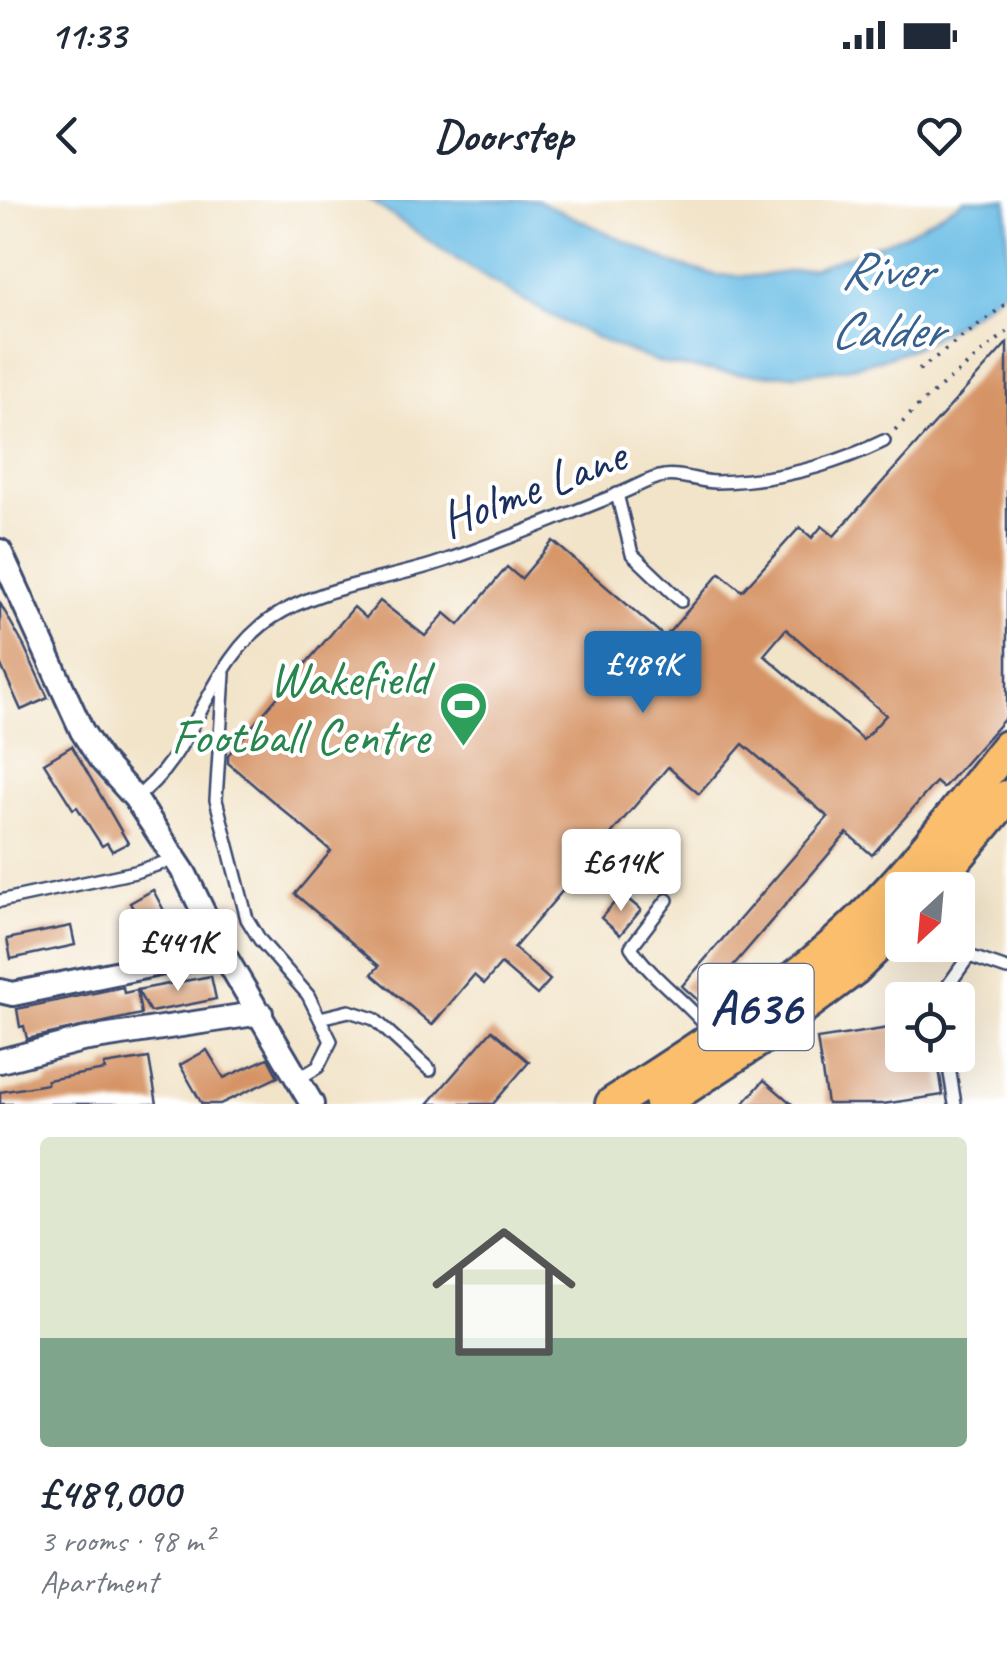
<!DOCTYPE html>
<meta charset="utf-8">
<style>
:root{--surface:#fff;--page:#f2f2f3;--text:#1f2937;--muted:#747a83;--accent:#1f6fb2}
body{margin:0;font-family:Caveat,sans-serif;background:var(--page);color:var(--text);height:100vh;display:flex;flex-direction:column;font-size:38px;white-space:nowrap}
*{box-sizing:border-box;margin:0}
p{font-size:32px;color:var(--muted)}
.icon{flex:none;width:55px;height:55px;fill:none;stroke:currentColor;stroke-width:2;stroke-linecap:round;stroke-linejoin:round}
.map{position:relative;height:904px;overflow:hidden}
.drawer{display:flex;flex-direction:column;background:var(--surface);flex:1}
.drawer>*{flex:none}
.needle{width:65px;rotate:206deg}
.tools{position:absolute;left:885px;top:672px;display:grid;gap:20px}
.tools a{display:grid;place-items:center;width:90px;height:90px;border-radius:10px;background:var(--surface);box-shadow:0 10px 40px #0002;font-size:50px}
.price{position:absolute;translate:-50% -85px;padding:0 22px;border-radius:10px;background:#fff;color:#222;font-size:32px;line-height:65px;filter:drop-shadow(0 2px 5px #0008)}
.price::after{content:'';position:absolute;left:50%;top:60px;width:30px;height:22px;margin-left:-15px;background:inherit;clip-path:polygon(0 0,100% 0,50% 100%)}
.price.selected{background:var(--accent);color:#fff}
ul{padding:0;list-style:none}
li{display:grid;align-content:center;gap:20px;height:530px;padding:0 40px}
li span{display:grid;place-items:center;height:310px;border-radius:10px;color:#555}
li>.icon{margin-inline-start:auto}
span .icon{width:180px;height:180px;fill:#fffc;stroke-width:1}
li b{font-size:42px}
.status{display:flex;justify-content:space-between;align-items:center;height:70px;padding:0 50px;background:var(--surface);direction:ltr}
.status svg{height:28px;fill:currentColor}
header{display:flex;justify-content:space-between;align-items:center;height:130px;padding:0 40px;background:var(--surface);font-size:45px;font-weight:700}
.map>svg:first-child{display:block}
.water{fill:#68bce5;stroke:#4276a2;stroke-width:2.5}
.building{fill:#d69466;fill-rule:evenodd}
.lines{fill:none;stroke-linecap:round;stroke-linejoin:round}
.service-casing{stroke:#3b4a6e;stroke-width:16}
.minor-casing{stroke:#3b4a6e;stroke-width:28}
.primary-casing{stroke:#3b4a6e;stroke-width:38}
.path{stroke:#3b4a6e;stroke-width:4;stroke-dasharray:2.5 8;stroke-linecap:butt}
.service{stroke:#fff;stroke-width:11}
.minor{stroke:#fff;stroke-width:22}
.primary{stroke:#fabe6d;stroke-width:32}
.labels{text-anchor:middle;stroke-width:8;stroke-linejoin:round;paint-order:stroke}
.shield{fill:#fff;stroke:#5f6d8e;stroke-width:2.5}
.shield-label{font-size:48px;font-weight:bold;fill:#1b2f5e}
.street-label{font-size:50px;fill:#1b2f5e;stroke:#fff}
.leisure-label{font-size:50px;fill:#27864d;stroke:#fff;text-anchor:end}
.water-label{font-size:52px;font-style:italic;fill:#36608d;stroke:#fff}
</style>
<div class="status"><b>11:33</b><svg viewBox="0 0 49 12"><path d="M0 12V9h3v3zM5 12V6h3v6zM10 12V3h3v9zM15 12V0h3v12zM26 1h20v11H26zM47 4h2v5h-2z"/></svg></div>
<header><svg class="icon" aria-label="back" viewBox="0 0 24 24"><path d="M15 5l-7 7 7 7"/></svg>Doorstep<svg class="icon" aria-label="heart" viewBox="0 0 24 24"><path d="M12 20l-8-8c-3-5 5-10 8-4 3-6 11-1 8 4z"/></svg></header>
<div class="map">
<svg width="1007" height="904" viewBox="0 0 1007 904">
<rect width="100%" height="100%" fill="#fff"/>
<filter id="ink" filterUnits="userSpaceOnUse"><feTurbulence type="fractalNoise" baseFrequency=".01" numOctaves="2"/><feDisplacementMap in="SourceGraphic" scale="20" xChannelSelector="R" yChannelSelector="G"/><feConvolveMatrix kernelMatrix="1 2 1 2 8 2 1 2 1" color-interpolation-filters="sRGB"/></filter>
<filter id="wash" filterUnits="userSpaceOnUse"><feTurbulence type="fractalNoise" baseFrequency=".0048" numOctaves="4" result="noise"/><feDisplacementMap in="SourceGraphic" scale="40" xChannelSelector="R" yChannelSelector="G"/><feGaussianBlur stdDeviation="2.25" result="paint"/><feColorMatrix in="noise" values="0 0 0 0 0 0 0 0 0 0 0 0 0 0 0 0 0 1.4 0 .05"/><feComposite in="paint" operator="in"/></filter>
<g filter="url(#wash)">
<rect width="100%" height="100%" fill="#f2e4c9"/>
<path class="water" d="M370,0H537L674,64L716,75L760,76L814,68L861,51L904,35L965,0H1007V88C977,110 945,134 910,149C843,176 771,180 700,169C685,167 669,166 655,161C556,128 455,60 370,0Z"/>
<g id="blocks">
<g class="building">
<path d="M1007,143V516L943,588L936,582L872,655L847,633L701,803L682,786L828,617L743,544L699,594L668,567L514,748L550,780L537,795L501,764L484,784L474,775L432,825L372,774L379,766L295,694L331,651L228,563V555L354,407L366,418L380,401L425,436L445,413L459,425L507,367L521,379L553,341L665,437L720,373L742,391L800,327L812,338L822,326L834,336ZM786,429L886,515L863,540L764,455Z"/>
<polygon points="0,403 24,446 48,498 21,510 0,463"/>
<polygon points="72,546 128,643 112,651 107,643 102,646 77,607 73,609 44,563"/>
<polygon points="153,690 177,735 154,747 130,703"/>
<polygon points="622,694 641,710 620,735 601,718"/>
<polygon points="71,726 75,745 11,759 7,739"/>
<polygon points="211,776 216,799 197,803 150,812 137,790"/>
<polygon points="123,787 124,793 137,790 141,814 27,839 24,826 20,827 17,809"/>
<polygon points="902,826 902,855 937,855 943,895 883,904 827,904 817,839"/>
<polygon points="492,830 529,862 493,904 428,904"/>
<polygon points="207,850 224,878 268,858 278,877 220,904 202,904 180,865"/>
<polygon points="149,858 157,904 0,904 0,892 47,884 47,880 105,870 104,865"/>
<polygon points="764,880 792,904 743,904"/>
</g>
</g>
</g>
<g filter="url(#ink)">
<use href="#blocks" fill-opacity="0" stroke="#3b4a6e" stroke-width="2.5"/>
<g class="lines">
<defs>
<g id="service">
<polyline points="617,294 632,354 681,401"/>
<polyline points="224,474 216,600 247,719 260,740 308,795 331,841 318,867 298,879"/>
<path d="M135,598C197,554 207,461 272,418C322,385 387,381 444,361C504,341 562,316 621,293C635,288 649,278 664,276C680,273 699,282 716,282C775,281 832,266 884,241"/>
<path d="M667,700L631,747C653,780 688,802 712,833"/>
<polyline points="0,701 135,672 175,659"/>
<polyline points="949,745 969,756 1007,769"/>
<polyline points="943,800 947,787 969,756"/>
<polyline points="320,818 349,811 374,819 430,870"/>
<polyline points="947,855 955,904"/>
</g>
<g id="minor">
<polyline points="0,351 82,531 100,559 135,598 185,674 222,751 312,904"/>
<polyline points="0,791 13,794 222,751"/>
<polyline points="0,861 82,840 261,813"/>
</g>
<g id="primary">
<polyline points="930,690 1007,597"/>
<path d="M612,904C687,856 763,807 830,748C898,690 952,616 1007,547"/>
<polyline points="661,904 757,841 854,769 902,721"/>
</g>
</defs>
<use href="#service" class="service-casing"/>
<use href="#minor" class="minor-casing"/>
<use href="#primary" class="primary-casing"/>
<g class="path">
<polyline points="919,170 1007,103"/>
<polyline points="895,230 920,204 1007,132"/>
</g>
<use href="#service" class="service"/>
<use href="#minor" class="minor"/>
<use href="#primary" class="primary"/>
</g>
</g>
<defs>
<symbol id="stadium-pin" viewBox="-11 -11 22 30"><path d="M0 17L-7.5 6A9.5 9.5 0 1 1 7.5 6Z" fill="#2e9e5b" stroke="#fff"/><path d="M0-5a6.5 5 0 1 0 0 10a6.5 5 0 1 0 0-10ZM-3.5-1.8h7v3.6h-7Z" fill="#fff"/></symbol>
</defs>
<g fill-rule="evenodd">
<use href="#stadium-pin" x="436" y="478" width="55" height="75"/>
</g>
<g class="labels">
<rect class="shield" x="698.5" y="764" width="115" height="86" rx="8"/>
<g class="shield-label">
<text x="756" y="824">A636</text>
</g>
<g class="street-label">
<text transform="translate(532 286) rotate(-21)" y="18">Holme Lane</text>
</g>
<g class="leisure-label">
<text x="429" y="495">Wakefield<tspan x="429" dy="58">Football Centre</tspan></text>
</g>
<g class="water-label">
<text x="886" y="87">River<tspan x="886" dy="60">Calder</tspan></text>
</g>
</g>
</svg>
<div class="tools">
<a><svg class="needle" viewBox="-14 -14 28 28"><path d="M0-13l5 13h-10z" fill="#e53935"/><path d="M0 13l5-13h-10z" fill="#747a83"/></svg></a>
<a><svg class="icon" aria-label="locate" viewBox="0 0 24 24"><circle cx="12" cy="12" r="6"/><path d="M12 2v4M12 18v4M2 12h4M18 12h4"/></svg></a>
</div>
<b class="price selected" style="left:643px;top:516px">£489K</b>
<b class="price" style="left:621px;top:714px">£614K</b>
<b class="price" style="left:178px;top:794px">£441K</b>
</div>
<section class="drawer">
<ul>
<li><span style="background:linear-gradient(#dfe7d0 65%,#7fa58c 0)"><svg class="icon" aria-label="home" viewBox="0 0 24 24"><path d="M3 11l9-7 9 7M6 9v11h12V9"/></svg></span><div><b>£489,000</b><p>3 rooms · 98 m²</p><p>Apartment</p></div></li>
</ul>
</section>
